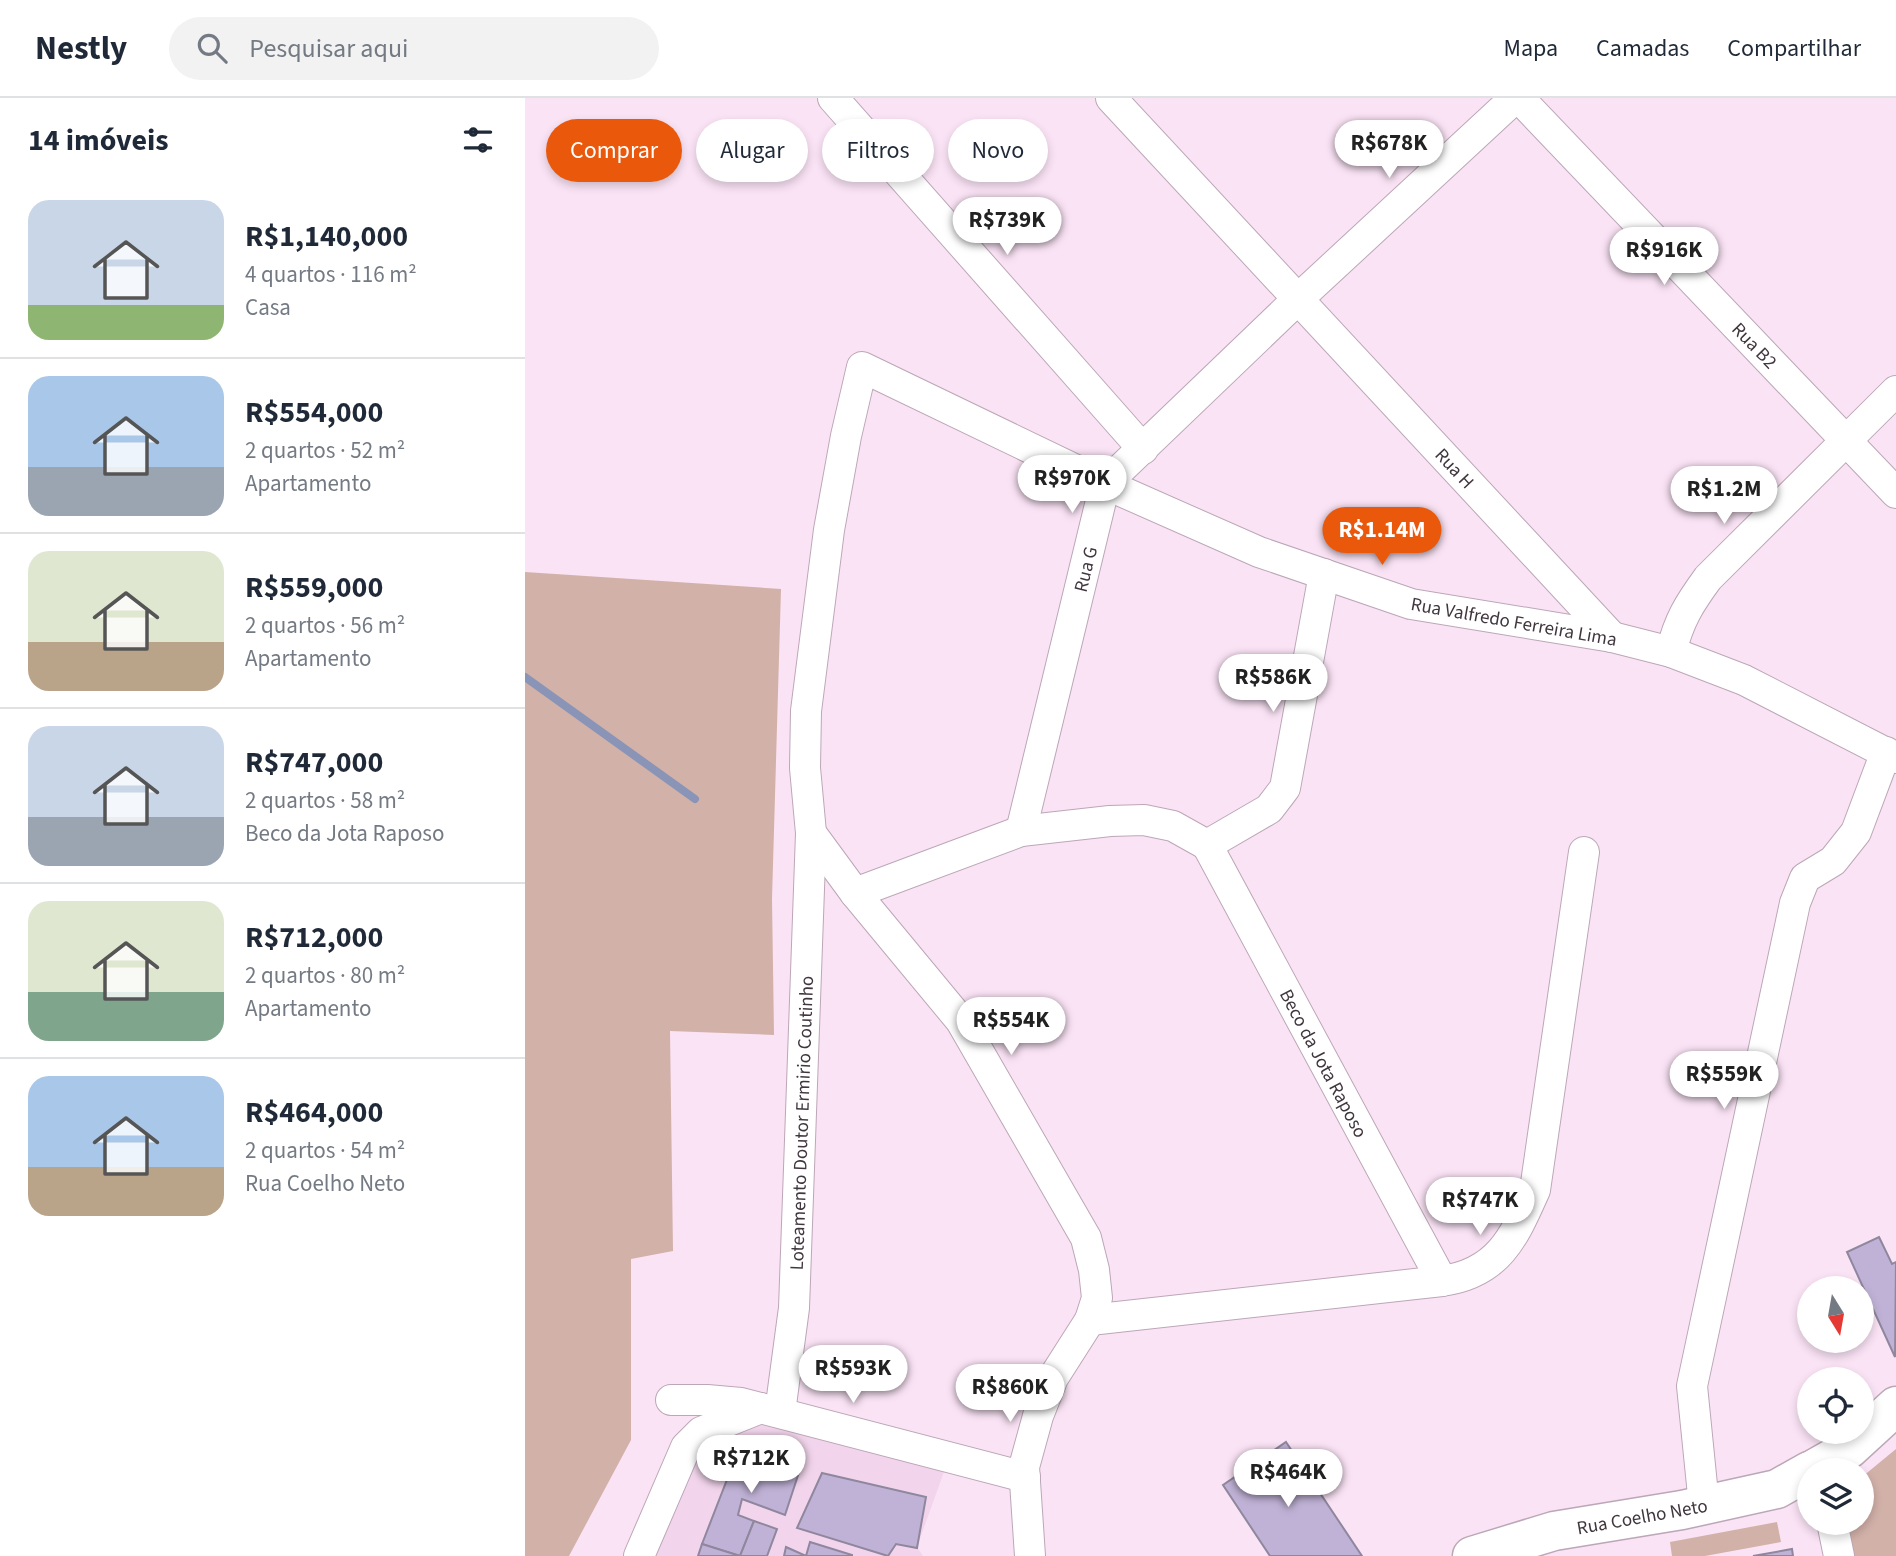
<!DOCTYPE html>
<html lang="pt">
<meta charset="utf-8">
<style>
:root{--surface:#fff;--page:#f2f2f3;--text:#1f2937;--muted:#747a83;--line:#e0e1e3;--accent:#ea580c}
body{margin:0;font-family:"Source Sans 3",sans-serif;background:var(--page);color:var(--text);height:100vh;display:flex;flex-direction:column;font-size:26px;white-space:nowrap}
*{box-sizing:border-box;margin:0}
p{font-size:23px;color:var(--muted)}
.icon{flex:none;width:38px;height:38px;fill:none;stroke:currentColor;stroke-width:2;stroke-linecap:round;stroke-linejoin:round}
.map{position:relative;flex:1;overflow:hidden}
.sheet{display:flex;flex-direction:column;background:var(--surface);width:525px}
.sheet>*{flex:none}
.hud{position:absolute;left:21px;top:21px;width:665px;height:63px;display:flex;gap:14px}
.needle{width:46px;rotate:169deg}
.fabs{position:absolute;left:1272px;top:1178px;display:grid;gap:14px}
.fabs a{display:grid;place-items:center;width:77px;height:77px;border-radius:50%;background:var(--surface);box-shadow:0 4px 10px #0003;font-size:35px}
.price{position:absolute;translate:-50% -60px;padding:0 16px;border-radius:24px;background:#fff;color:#222;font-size:23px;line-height:46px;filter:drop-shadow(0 2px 4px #0008)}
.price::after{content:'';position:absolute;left:50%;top:42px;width:21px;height:16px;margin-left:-10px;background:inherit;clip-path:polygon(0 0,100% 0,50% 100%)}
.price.active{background:var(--accent);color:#fff}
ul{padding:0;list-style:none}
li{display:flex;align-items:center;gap:21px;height:175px;padding:0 28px}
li+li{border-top:2px solid var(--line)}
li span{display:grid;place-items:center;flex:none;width:196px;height:140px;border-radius:21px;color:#555}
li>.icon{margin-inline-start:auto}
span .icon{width:84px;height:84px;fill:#fffc;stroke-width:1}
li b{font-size:30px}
h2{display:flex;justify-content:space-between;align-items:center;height:84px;padding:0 28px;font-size:30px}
.chip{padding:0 24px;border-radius:32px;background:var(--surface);box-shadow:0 4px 10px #0003;font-size:24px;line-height:63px}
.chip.active{background:var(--accent);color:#fff}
header{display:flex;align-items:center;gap:42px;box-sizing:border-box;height:98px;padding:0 35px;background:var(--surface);border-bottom:2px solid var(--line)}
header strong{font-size:33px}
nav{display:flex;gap:38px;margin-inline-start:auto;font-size:24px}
.search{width:490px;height:63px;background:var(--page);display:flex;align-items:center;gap:18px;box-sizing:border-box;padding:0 24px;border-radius:38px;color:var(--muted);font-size:26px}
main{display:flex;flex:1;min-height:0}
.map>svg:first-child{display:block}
.built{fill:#f2d5ec}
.green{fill:#d2b1a9}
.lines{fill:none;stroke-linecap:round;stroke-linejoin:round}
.stream{stroke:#8a94b6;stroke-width:8}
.building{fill:#c0b2d6;stroke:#8f879d;stroke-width:2}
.street-casing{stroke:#bca7b7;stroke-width:32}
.secondary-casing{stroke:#bca7b7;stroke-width:41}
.street{stroke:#fff;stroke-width:30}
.secondary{stroke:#fff;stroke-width:38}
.labels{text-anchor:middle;stroke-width:5;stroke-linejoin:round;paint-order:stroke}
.street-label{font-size:19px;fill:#40373e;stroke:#fff}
</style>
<header>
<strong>Nestly</strong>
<div class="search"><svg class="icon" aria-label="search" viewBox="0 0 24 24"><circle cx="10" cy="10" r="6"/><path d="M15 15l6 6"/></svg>Pesquisar aqui</div>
<nav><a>Mapa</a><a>Camadas</a><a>Compartilhar</a></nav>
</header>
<main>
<section class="sheet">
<h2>14 imóveis<svg class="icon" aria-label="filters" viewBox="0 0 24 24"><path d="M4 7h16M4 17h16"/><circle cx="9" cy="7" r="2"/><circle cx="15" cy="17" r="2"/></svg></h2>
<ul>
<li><span style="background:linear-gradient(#c9d6e8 75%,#8fb573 0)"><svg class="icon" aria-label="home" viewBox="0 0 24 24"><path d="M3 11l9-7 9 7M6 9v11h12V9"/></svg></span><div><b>R$1,140,000</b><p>4 quartos · 116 m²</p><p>Casa</p></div></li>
<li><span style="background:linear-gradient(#a9c7e8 65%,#9aa5b1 0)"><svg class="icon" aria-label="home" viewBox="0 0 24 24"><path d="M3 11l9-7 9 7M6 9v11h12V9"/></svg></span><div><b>R$554,000</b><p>2 quartos · 52 m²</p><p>Apartamento</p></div></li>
<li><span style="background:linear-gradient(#dfe7d0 65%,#b9a48a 0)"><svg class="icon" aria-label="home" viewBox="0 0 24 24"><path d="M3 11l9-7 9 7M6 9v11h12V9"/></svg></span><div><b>R$559,000</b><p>2 quartos · 56 m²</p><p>Apartamento</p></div></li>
<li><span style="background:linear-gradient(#c9d6e8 65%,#9aa5b1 0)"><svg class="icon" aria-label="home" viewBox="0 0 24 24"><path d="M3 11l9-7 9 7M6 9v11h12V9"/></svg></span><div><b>R$747,000</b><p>2 quartos · 58 m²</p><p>Beco da Jota Raposo</p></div></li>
<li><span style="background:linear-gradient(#dfe7d0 65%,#7fa58c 0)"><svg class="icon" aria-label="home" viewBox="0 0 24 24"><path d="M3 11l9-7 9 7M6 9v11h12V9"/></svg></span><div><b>R$712,000</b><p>2 quartos · 80 m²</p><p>Apartamento</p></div></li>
<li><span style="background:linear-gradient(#a9c7e8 65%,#b9a48a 0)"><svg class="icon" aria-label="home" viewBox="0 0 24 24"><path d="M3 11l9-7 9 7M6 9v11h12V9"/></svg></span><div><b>R$464,000</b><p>2 quartos · 54 m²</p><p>Rua Coelho Neto</p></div></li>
</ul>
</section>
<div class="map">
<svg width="1371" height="1458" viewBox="0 0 1371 1458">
<rect width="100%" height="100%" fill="#fae3f5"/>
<polygon class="built" points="236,1324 420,1371 392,1449 398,1458 127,1458 178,1343"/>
<g class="green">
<polygon points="0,474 256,491 247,801 249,937 145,933 148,1153 106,1161 106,1342 44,1458 0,1458"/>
<polygon points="1371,1351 1371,1458 1326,1458 1317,1425 1337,1424 1337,1379"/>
<polygon points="1252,1424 1256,1444 1180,1458 1147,1458 1145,1444"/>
</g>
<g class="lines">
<polyline class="stream" points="0,579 170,701"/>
</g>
<g class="building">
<polygon points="1354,1139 1367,1166 1371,1164 1370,1259 1322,1154"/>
<polygon points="217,1343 277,1365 260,1417 217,1401 213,1417 229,1423 215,1458 177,1446"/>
<polygon points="761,1344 837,1458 745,1458 698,1387"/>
<polygon points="297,1375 401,1399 392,1450 371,1446 363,1458 272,1430"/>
<polygon points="229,1423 252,1431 242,1458 173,1458 177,1446 215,1458"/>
<polygon points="285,1444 327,1457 327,1458 259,1458 261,1449 281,1458"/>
<polygon points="1267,1451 1268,1458 1228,1458"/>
</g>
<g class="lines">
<defs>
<g id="street">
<polyline points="308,0 618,351"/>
<polyline points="586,0 1087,539"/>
<polyline points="994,0 1371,395"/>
<path d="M1146,554C1154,522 1164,506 1183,480L1371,293"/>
<polyline points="496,733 580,386 773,201 990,0"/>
<polyline points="286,735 330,795 436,923 561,1140 569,1172 572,1200 565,1222 528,1280 513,1318 499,1369 505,1458"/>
<polyline points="682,747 917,1183"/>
<polyline points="682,747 744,711 760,690 799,476"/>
<polyline points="330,795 496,733 585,723 619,722 648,728 682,747"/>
<path d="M565,1222L917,1183C974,1175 989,1139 1010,1092L1059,754"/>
<polyline points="146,1302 182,1302 216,1305 500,1379"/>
<polyline points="255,1314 269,1210 286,735 280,670 281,613 304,432 321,338 337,269 580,386 734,454 886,506 1087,539 1146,554 1219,582 1371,660"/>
<polyline points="1179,1407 1167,1288 1270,805 1280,780 1308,763 1331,734 1361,654"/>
<polyline points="1307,1424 1314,1458"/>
<polyline points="114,1458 161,1349 176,1334 236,1310"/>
</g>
<g id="secondary">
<polyline points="1287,1372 1324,1351 1371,1308"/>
<polyline points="947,1458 1029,1433 1157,1412 1252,1391 1284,1373"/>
</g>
</defs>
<use href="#street" class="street-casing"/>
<use href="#secondary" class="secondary-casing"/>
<use href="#street" class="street"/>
<use href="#secondary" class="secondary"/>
</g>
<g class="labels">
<g class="street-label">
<text transform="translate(1230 247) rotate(46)" y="7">Rua B2</text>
<text transform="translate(930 370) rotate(47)" y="7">Rua H</text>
<text transform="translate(560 471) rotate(-76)" y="7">Rua G</text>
<text transform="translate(989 523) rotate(10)" y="7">Rua Valfredo Ferreira Lima</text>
<text transform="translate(799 965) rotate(62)" y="7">Beco da Jota Raposo</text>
<text transform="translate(276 1025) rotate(-88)" y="7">Loteamento Doutor Ermirio Coutinho</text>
<text transform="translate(1117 1418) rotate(-10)" y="7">Rua Coelho Neto</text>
</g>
</g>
</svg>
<div class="fabs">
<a><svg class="needle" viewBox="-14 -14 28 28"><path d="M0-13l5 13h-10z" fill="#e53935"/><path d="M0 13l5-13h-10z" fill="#747a83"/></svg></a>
<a><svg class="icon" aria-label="locate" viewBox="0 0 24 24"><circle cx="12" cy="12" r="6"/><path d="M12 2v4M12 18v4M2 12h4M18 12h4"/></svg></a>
<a><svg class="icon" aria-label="layers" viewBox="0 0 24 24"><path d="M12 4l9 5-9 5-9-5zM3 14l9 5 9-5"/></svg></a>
</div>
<b class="price" style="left:864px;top:82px">R$678K</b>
<b class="price" style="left:482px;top:159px">R$739K</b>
<b class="price" style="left:1139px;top:189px">R$916K</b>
<b class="price" style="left:547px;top:417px">R$970K</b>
<b class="price" style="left:1199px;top:428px">R$1.2M</b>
<b class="price active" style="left:857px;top:469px">R$1.14M</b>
<b class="price" style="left:748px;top:616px">R$586K</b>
<b class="price" style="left:486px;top:959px">R$554K</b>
<b class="price" style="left:1199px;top:1013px">R$559K</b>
<b class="price" style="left:955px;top:1139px">R$747K</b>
<b class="price" style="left:328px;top:1307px">R$593K</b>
<b class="price" style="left:485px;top:1326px">R$860K</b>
<b class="price" style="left:226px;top:1397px">R$712K</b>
<b class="price" style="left:763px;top:1411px">R$464K</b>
<div class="hud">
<a class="chip active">Comprar</a>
<a class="chip">Alugar</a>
<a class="chip">Filtros</a>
<a class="chip">Novo</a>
</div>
</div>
</main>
